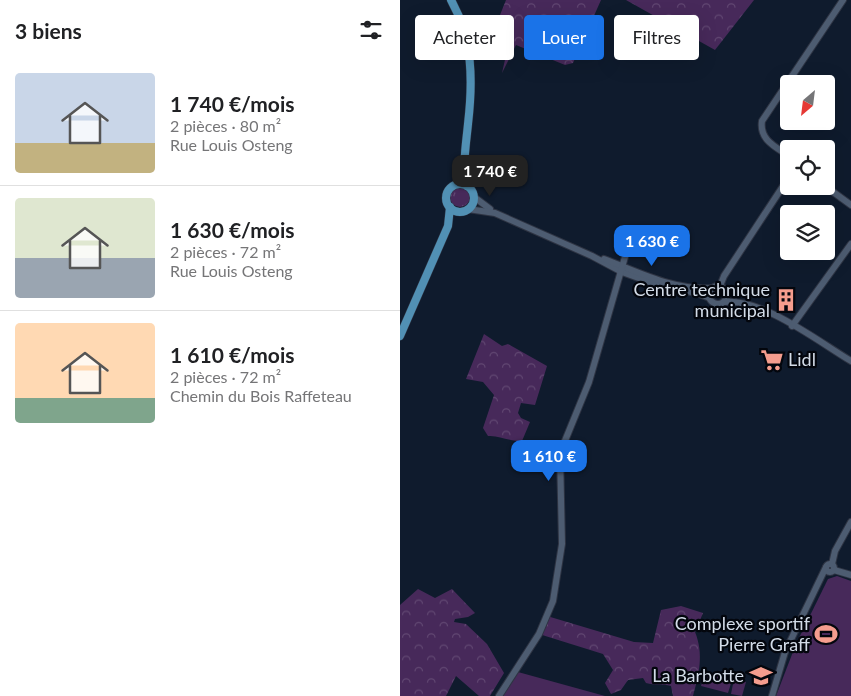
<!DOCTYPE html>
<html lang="fr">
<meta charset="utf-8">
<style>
:root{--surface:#fff;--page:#f6f6f6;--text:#202124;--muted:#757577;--line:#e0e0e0;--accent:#1a73e8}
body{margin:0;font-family:Lato,sans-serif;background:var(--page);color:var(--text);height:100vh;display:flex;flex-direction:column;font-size:19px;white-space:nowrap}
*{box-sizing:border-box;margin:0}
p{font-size:16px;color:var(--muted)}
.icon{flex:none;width:28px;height:28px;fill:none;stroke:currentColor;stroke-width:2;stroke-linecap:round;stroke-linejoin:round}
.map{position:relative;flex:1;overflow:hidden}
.panel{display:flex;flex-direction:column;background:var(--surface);width:400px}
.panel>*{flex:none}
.guide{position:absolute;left:15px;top:15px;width:360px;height:45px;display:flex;gap:10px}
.needle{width:32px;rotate:208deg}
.tools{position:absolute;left:380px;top:75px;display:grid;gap:10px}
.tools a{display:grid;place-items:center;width:55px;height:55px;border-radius:5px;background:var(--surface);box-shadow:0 5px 20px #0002;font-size:25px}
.price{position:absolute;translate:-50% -42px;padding:0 11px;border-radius:10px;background:var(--accent);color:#fff;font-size:16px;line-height:32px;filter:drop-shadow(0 1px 2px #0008)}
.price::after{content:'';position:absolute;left:50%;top:30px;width:15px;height:11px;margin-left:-8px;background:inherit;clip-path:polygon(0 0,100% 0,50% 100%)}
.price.on{background:#222;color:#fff}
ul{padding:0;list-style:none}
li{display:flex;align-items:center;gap:15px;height:125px;padding:0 15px}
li+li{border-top:1px solid var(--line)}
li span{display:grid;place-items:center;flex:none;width:140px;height:100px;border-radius:5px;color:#555}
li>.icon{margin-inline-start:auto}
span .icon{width:60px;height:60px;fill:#fffc;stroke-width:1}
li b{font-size:21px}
h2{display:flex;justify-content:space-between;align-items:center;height:60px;padding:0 15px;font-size:21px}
.tag{padding:0 18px;border-radius:5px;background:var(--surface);box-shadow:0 5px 20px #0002;font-size:18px;line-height:45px}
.tag.on{background:var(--accent);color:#fff}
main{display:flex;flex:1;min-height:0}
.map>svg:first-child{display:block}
.grass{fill:url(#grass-tufts)}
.forest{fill:url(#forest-crowns)}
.garden{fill:#47295a}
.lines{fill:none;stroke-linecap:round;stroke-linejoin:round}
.minor-casing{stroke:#2e3443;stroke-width:8}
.major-casing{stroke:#2e3443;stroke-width:9}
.minor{stroke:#4d5c71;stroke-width:6}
.major{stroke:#5190b4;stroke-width:8}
.labels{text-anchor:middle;stroke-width:4.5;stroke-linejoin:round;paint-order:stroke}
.poi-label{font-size:18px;fill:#d3dce8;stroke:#03060d;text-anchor:end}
</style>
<main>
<section class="panel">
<h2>3 biens<svg class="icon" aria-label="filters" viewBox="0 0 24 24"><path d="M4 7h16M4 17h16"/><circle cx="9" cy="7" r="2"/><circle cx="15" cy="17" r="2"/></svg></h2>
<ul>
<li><span style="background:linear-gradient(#c9d6e8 70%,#c2b280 0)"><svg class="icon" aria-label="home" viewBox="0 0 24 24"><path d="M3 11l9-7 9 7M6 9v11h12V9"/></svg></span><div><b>1 740 €/mois</b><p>2 pièces · 80 m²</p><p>Rue Louis Osteng</p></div></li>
<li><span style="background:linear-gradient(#dfe7d0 60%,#9aa5b1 0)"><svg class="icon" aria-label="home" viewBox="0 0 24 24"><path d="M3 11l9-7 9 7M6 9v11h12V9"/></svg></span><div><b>1 630 €/mois</b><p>2 pièces · 72 m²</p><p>Rue Louis Osteng</p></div></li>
<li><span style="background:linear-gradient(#ffd9b3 75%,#7fa58c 0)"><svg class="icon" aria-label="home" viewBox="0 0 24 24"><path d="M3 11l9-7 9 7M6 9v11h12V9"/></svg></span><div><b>1 610 €/mois</b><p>2 pièces · 72 m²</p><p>Chemin du Bois Raffeteau</p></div></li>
</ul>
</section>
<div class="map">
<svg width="451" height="696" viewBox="0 0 451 696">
<defs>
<pattern id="grass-tufts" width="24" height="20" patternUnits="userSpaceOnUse" patternTransform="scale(1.25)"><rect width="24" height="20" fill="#47295a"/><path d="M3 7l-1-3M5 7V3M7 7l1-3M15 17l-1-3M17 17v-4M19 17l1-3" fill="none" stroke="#614772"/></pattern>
<pattern id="forest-crowns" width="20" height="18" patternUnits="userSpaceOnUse" patternTransform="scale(1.25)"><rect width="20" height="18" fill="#47295a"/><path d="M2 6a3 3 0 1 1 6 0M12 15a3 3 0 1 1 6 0" fill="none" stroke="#614772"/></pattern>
</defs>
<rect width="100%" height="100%" fill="#0f1b2d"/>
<circle class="grass" cx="60" cy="197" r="10"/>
<g class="forest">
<polygon points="106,0 201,0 173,63 165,65 116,45 102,73 109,42 98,20"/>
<polygon points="226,0 354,0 315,50"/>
<path d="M84,334L102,346L108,344L147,366L135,405L121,403L118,413L121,418L130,422L122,441C110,442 100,435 88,436L83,428L94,395L83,382L66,379Z"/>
<polygon points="18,589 35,598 52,589 75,613 68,617 55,619 54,622 66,624 87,644 104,673 90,696 79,696 56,676 46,696 0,696 0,605"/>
<path d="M281,606L303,613L295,632C304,654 299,675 293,696H273L271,686C262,683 255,686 246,683L243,678L228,680L221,690L211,694L205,683L213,670L203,654L139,634L147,616L234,642L253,643L261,610Z"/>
</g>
<g class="garden">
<polygon points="437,576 451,581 451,696 376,696 396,644 428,579"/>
<polygon points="118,672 205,696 102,696"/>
<polygon points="305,672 332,680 328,693 301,686"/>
<polygon points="334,679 346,682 342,696 331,694"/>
</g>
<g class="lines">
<defs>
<g id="minor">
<path d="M389,156C376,147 359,140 362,121L443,0"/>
<polyline points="425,186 451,205"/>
<polyline points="74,197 90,209"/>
<polyline points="68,209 95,213 192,256 222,272 255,284 296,293 310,298"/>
<path d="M204,259C239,272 274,291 313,288"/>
<polyline points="320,286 324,276 389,177"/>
<circle cx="318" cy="295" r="9"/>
<path d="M324,302C364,299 416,340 451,361"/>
<polyline points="392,326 451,244"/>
<circle cx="430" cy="568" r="4"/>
<polyline points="432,564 435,551 451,522"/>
<polyline points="434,570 451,575"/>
<polyline points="99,696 139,634 153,601 162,544 160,453 189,382 231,236"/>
<polyline points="372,696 385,652 426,567"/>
</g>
<g id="major">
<path d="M51,0C73,39 73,81 68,124C66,145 62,165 67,186"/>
<circle cx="60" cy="198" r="14"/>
<polyline points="0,336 48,226 50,207"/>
</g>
</defs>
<use href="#minor" class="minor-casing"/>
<use href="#major" class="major-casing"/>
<use href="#minor" class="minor"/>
<use href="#major" class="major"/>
</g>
<defs>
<symbol id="building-bare" viewBox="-9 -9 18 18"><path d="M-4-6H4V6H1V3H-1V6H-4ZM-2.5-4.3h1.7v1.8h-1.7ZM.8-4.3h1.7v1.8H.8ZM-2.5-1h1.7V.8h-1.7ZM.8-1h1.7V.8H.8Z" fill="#f59d8e" stroke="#03060d" stroke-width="2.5" paint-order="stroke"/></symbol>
<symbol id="supermarket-bare" viewBox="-9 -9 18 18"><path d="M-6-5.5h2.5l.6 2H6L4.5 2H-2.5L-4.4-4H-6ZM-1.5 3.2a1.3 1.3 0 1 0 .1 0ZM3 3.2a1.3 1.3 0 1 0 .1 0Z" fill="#f59d8e" stroke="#03060d" stroke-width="2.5" paint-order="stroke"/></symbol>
<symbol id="stadium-bare" viewBox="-9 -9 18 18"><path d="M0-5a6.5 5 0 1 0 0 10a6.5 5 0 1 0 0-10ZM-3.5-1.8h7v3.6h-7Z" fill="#f59d8e" stroke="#03060d" stroke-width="2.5" paint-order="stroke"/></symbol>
<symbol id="school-bare" viewBox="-9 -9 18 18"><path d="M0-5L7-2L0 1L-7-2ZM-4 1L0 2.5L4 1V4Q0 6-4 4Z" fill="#f59d8e" stroke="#03060d" stroke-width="2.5" paint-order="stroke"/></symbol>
</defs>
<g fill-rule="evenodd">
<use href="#building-bare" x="370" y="284" width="32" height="32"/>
<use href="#supermarket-bare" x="356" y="344" width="32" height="32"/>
<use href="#stadium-bare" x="410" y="618" width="32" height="32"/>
<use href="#school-bare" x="345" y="660" width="32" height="32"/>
</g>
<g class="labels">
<g class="poi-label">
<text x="370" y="296">Centre technique<tspan x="370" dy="21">municipal</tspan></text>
<text x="388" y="366" text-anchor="start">Lidl</text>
<text x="410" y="630">Complexe sportif<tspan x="410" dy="21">Pierre Graff</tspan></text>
<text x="344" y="682">La Barbotte</text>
</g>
</g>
</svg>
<div class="tools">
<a><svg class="needle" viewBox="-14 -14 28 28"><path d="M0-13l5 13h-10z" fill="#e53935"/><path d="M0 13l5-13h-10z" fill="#757577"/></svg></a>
<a><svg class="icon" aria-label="locate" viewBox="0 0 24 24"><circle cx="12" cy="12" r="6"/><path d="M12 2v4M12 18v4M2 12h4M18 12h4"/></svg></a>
<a><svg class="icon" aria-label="layers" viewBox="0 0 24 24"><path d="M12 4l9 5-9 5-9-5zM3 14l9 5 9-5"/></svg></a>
</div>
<b class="price on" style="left:90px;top:197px">1 740 €</b>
<b class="price" style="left:252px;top:267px">1 630 €</b>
<b class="price" style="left:149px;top:482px">1 610 €</b>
<div class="guide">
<a class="tag">Acheter</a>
<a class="tag on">Louer</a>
<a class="tag">Filtres</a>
</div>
</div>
</main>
